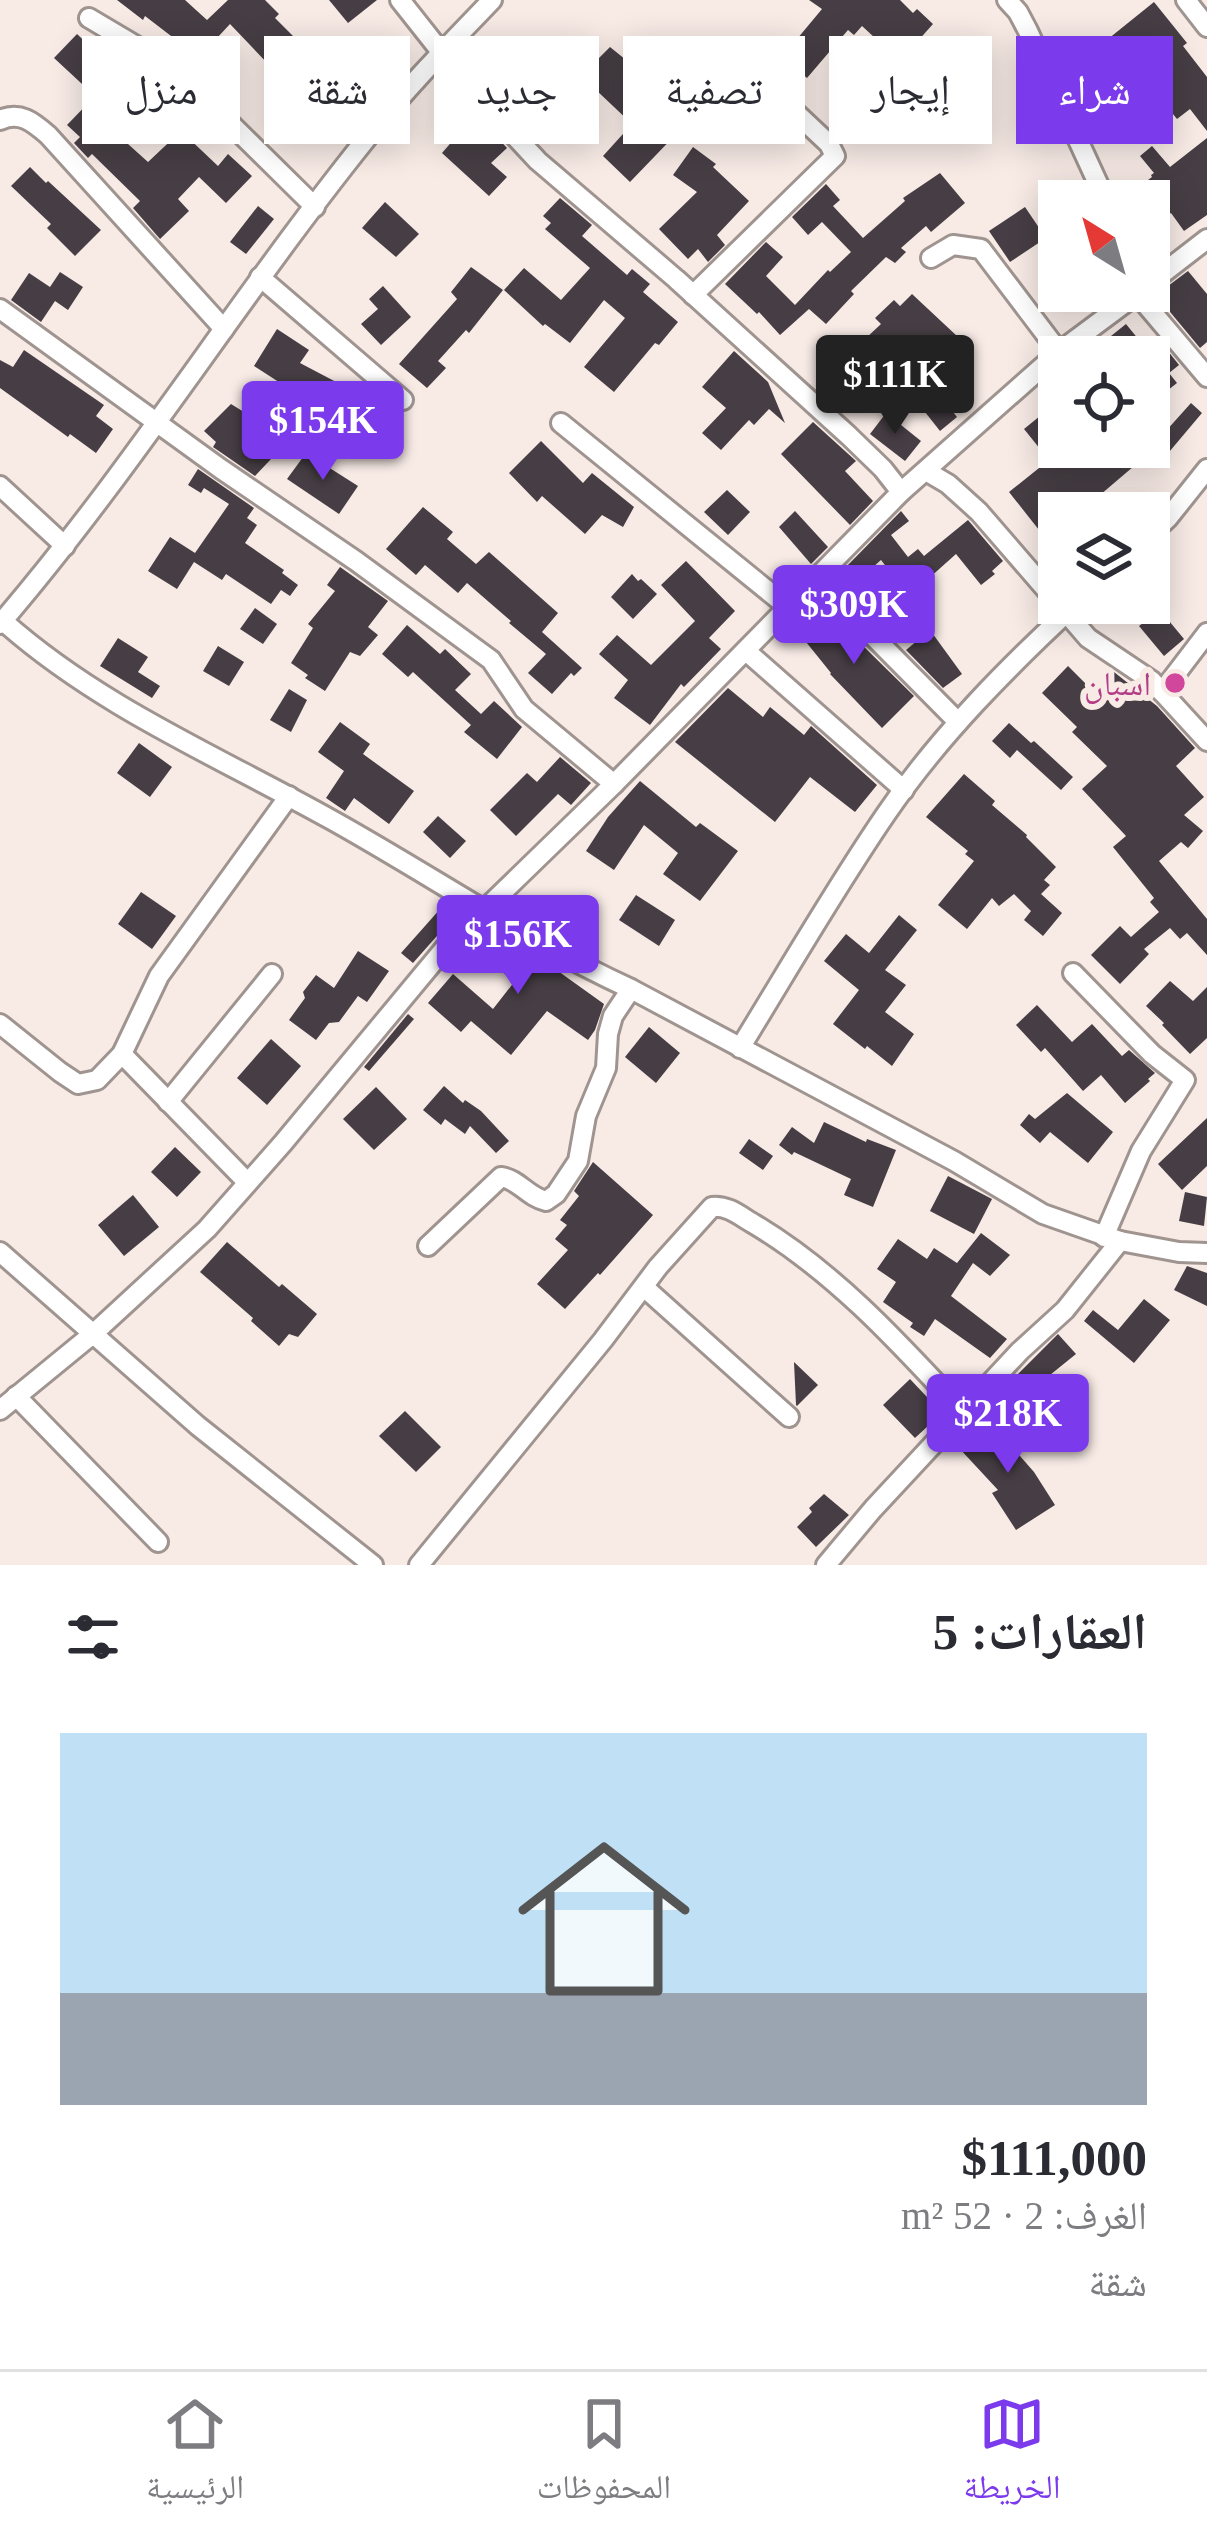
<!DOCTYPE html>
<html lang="ar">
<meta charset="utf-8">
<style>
:root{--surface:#fff;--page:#f7f7f7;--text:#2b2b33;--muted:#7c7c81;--line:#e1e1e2;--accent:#7c3aed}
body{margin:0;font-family:"Times New Roman","Noto Naskh Arabic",serif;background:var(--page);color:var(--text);direction:rtl;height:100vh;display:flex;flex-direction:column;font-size:45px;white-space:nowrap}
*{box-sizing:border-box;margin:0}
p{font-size:39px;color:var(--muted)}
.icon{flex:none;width:66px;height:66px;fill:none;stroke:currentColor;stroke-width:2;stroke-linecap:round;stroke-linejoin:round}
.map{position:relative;height:1565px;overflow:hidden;direction:ltr}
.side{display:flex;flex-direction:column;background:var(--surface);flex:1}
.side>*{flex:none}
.hud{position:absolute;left:36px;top:36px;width:1137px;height:108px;direction:rtl;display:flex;gap:24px}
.needle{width:78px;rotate:323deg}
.buttons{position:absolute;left:1038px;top:180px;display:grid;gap:24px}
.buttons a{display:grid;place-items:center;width:132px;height:132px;border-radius:0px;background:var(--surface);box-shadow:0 6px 30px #0003;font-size:60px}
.price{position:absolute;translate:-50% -102px;padding:0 27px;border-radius:12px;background:var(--accent);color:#fff;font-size:39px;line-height:78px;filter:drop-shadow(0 3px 6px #0008)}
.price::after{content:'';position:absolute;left:50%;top:72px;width:36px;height:27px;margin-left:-18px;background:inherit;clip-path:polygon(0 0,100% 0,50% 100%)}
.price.on{background:#222;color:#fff}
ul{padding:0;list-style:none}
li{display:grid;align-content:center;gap:24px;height:636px;padding:0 60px}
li+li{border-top:3px solid var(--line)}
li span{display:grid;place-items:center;height:372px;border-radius:0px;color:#555}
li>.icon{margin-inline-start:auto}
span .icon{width:216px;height:216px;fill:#fffc;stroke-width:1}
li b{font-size:51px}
h2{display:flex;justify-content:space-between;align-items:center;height:144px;padding:0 60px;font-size:51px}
.chip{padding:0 42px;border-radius:0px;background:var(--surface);box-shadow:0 6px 30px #0003;font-size:42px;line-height:108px}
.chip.on{background:var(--accent);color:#fff}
.tab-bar{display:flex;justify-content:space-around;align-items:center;height:168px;border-top:3px solid var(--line);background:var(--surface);font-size:33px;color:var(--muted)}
.tab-bar a{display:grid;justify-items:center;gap:6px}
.tab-bar .on{color:var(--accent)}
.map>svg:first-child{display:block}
.building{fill:#463e44}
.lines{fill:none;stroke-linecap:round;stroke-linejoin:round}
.street-casing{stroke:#9f948f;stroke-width:24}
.street{stroke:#fff;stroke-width:18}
.hotel-dot{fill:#d1479c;stroke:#f8ebe6;stroke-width:4.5}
.labels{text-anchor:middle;stroke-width:12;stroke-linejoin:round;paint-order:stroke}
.hotel-label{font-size:33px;fill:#b23c85;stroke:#f8ebe6;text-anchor:end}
</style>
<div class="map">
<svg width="1207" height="1565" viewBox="0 0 1207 1565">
<rect width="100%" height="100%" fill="#f8ebe6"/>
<g class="building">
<polygon points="117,0 185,0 207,20 228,0 265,0 279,14 275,18 298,41 270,66 230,24 191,66 166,48 175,39 145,16 143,20"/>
<polygon points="329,0 377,0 348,23"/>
<polygon points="809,0 900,0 913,13 917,9 933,24 900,61 862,26 854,35 848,30 807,78 782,57 822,9"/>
<polygon points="1154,2 1187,43 1183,46 1207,77 1207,131 1190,109 1177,119 1155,92 1162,86 1139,58 1098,91 1077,64"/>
<polygon points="77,34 93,49 89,54 114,77 119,72 151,100 118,135 148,162 181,131 218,166 228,154 252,176 226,203 199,177 178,199 189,211 160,239 133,208 140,201 92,154 88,158 74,143 80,137 67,125 95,96 54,58"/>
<polygon points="571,41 590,67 610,47 668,94 658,104 681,129 630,182 603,156 632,124 576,71 560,49"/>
<polygon points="729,51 770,80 758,96 721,63"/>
<polygon points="857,67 879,90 856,113 834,89"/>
<polygon points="481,120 507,148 491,163 507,177 489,196 442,153 455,138 459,141"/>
<polygon points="1207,138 1207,215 1184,231 1171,213 1156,224 1149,215 1149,201 1139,201 1132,192 1152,177 1151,175 1154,173 1140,156 1152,146 1170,167"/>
<polygon points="693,147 716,164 713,167 749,201 717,235 725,245 708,262 698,249 688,259 659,229 697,192 673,175"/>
<polygon points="30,167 46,183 48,181 101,230 75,256 47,228 51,224 11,186"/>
<polygon points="940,173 965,203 931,232 926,226 901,248 906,252 895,263 886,257 851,291 854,294 826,324 809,309 780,335 759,312 757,314 725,284 766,242 783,257 766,276 795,305 828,270 830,272 851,252 822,222 808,235 792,217 826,184 840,200 833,206 863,238 905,201 903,198"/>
<polygon points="560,198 592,225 582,236 627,275 632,269 650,284 643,292 678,322 659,345 655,343 614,392 584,367 625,318 604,300 570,343 545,324 543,326 504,290 524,268 561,300 590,268 545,229 551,223 543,216"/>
<polygon points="385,202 419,234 396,257 362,228"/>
<polygon points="258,206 274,219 246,254 230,242"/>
<polygon points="1025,207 1046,238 1010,262 989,231"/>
<polygon points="471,267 503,290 469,333 466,330 438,361 446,368 427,388 399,364 457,299 451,292"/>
<polygon points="1188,271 1207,294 1207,342 1200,348 1156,295"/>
<polygon points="60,272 83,287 68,310 55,301 41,322 11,300 29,273 50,287"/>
<polygon points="383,286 411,317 381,345 361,324 378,309 369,299"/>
<polygon points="912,294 958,337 922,371 900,347 884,363 881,359 864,375 847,356 881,324 875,318 894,300 900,306"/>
<polygon points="1126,324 1152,356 1164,346 1179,365 1169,373 1177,383 1149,405 1150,357 1103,357 1096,348"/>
<polygon points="277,329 309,350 300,363 357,393 358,391 392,415 381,431 370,435 355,424 340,445 321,432 338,407 328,399 306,422 282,407 268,430 287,442 255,476 213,447 216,442 204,431 231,404 257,420 285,386 254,366"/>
<polygon points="24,350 104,405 96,416 113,429 96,453 70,434 68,437 0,388 0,360 13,367"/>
<polygon points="734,351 768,382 785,423 769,409 754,425 749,420 721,450 702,433 726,408 702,387"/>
<polygon points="931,384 957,417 940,431 914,398"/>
<polygon points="1191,403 1202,413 1164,458 1154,449 1093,501 1102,513 1059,513 1059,561 1040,538 1043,535 1009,492 1049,460 1024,429 1040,416 1042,419 1050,412 1059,423 1059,447 1151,447 1149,418 1165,432"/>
<polygon points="886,413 921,441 905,461 870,434"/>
<polygon points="813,422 856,461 845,471 873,501 850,525 781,454"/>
<polygon points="541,441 583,483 592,473 634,507 623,527 602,515 585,534 542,496 537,502 509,473"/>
<polygon points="306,453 358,486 339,514 287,479"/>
<polygon points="198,469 254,508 247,518 257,525 245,543 284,570 282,573 298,585 290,596 281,590 271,604 226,574 222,580 194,562 177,589 148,571 170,537 195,553 229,504 204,488 201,493 188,485"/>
<polygon points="727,490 750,512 728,535 704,512"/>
<polygon points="423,507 453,532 447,539 476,564 489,552 558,613 542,632 582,668 574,676 571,673 552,694 528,673 546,654 509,623 511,621 467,583 458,593 425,565 416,575 386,549"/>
<polygon points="795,511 828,547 811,564 779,527"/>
<polygon points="901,511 909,521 891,535 908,557 918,549 924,556 968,520 1003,561 992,571 995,574 981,585 956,554 909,596 881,560 856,582 844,569"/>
<polygon points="686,561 735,611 709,638 721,649 684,687 681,684 650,725 614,698 628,680 599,654 617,635 651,665 695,621 661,585"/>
<polygon points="340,567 388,601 368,627 378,635 360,656 350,652 325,691 305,678 308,675 291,663 313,628 308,624 335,591 327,585"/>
<polygon points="632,574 638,581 641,579 657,594 633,619 611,597"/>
<polygon points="821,604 853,641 856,639 914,696 882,728 830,674 831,673 794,627 801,622 802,612 812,612"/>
<polygon points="255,608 277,624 263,644 240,629"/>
<polygon points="1160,610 1184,639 1164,656 1139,626"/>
<polygon points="407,625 440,654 445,649 471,674 455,690 481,714 494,701 522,727 497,759 464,732 471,725 413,672 408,677 382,654"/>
<polygon points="930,630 962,674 943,688 906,650"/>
<polygon points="118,638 148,657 138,672 160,686 152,698 100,666"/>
<polygon points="218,646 244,662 229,686 203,671"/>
<polygon points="1068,666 1094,692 1114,672 1157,706 1195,748 1176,766 1204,797 1184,815 1203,831 1188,848 1181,842 1159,861 1207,919 1207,955 1187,933 1180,939 1170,928 1144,949 1149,954 1120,984 1091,955 1120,926 1131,937 1159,912 1150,902 1154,898 1113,847 1126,836 1082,789 1107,766 1072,732 1077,727 1042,693"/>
<polygon points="728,688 763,717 770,707 804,735 811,726 877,785 855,812 810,777 775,822 675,742"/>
<polygon points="289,689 307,700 291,732 270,720"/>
<polygon points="340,722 370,744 363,754 414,791 389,824 354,798 345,811 326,798 344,771 318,752"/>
<polygon points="1009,723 1031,743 1034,741 1073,777 1061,790 1017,750 1010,758 992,741"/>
<polygon points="139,743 172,767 150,797 117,773"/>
<polygon points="560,757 591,783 571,805 558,794 516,836 490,810 527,773 537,782"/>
<polygon points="964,774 995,801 992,805 1027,835 1026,837 1056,867 1044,880 1050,885 1041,894 1062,913 1043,936 1024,920 1031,911 1014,894 999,906 992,898 967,929 938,905 974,861 965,854 968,851 926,817"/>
<polygon points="640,781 696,827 700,823 738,851 700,901 663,874 678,853 644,825 614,870 586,851 608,817"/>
<polygon points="438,816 466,841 450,858 423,832"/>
<polygon points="141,892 176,916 152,949 118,924"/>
<polygon points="636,895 675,920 659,946 619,920"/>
<polygon points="440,899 459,911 413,963 401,953 441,908"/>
<polygon points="899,915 917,930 885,970 906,985 885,1012 914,1034 892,1066 867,1046 865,1049 833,1024 859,990 824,961 846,934 869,953"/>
<polygon points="491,930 537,956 604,1004 595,1030 588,1040 547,1011 511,1055 471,1021 461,1032 428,1003 453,974 493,1009 515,981 474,953"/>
<polygon points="358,951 389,971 367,1002 358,996 339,1022 329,1023 316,1040 289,1020 305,998 303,992 316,975 334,988"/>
<polygon points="1170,981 1193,1001 1207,987 1207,1038 1190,1054 1162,1025 1164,1023 1146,1006"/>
<polygon points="1037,1005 1072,1042 1092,1024 1122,1056 1129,1050 1155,1073 1148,1079 1150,1081 1125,1103 1101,1075 1083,1091 1045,1048 1041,1052 1016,1025"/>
<polygon points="408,1014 414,1019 369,1071 364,1067"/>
<polygon points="649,1027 680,1053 656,1083 625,1057"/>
<polygon points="271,1039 301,1066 267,1105 237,1078"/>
<polygon points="444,1086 463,1103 465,1100 481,1111 509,1141 496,1153 470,1126 465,1134 445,1119 441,1125 423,1110"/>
<polygon points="376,1087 407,1119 374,1150 343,1119"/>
<polygon points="1067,1093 1113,1132 1088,1163 1050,1132 1040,1143 1020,1125 1029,1114 1035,1119"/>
<polygon points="1207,1118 1207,1166 1182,1190 1158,1164"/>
<polygon points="824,1122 866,1142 867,1139 896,1150 873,1207 844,1195 851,1179 794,1152 792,1155 779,1145 792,1127 814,1143"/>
<polygon points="749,1139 773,1156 763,1170 739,1153"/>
<polygon points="175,1147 201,1172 177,1197 151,1172"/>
<polygon points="593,1162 653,1215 600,1275 598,1273 565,1309 537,1284 568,1250 555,1239 567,1225 560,1220 579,1196 574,1191"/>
<polygon points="948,1176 992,1199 974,1234 930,1211"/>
<polygon points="1185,1192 1207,1197 1204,1226 1179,1221"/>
<polygon points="133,1195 159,1227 124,1256 98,1225"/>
<polygon points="981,1233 1010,1255 990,1276 973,1263 951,1296 1007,1339 990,1358 935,1319 924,1336 910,1327 913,1323 883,1302 896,1282 877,1269 898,1239 927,1259 934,1248 957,1263"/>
<polygon points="227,1242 279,1287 282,1284 317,1314 298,1337 289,1334 279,1346 251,1321 253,1318 200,1272"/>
<polygon points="1187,1266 1207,1273 1207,1306 1174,1290"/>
<polygon points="1144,1299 1170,1320 1134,1363 1084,1321 1093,1310 1118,1330"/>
<polygon points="1058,1334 1076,1354 1024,1396 1011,1381"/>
<polygon points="794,1362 818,1385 797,1406 796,1405"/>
<polygon points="910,1379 942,1413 915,1438 883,1405"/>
<polygon points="405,1411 441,1447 416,1472 379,1436"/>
<polygon points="989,1421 1034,1472 1055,1505 1016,1530 992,1493 998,1490 959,1448"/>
<polygon points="824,1494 849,1515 816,1547 797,1527 812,1512 809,1508"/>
</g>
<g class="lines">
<defs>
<g id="street">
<polyline points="400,0 468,86 538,161 676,279 849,436 883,469 901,492"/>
<polyline points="1007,0 1018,12 1028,31 1106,201"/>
<polyline points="1186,0 1207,27"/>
<polyline points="89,18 175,69 315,207"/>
<path d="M0,120C20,111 33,122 48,135L224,329"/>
<polyline points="931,258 953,245 981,249 1059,352"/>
<polyline points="260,277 403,400"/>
<polyline points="1149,284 1207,239"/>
<polyline points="1137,294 1207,377"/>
<polyline points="693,295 835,156 829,144 779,97"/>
<polyline points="0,309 221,469 356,561 491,660 524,709 614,784"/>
<polyline points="561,423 789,608"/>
<polyline points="926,471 948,484 979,512 1088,638 1152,681 1207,741"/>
<polyline points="0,486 65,546"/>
<polyline points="1149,536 1168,518 1207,469"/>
<polyline points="819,576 857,620 958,722"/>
<path d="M3,621C98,706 219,757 330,819C431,875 526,941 631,989L954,1161L1043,1214L1120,1241L1179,1252L1207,1253"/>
<path d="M0,624C135,467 244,289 375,128C411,83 452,42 492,0"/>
<polyline points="746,651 904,790"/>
<polyline points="1162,692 1207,633"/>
<polyline points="1073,973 1152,1054 1185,1080 1141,1151 1104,1237"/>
<polyline points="0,1024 60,1072 78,1084 97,1080 122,1054 159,976 289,796"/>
<path d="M740,1048C788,970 834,890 886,814C939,736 1008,667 1077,603"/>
<polyline points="122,1054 247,1182"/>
<polyline points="168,1102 272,974"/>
<path d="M428,1246L501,1177C518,1179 528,1197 546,1201L556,1194L578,1161L586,1116L606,1068L608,1034L613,1016L631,989"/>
<polyline points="0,1252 198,1426 373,1565"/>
<polyline points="645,1288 789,1417"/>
<polyline points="16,1396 158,1542"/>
<polyline points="0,1410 94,1333 207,1229 283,1143 445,948 614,784 901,492 1059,352 1141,291"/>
<path d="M419,1565L603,1340L658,1267L712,1207C728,1205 740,1216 754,1224C836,1273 900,1344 964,1413"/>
<polyline points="826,1565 873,1509 1020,1351 1065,1310 1120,1241"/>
</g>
</defs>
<use href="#street" class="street-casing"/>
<use href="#street" class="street"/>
</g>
<circle class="hotel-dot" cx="1175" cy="683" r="12"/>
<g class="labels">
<g class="hotel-label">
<text x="1151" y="695">اسبان</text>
</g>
</g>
</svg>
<div class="buttons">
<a><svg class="needle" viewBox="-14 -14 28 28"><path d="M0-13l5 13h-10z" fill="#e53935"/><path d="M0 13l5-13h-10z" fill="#7c7c81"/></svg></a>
<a><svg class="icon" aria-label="locate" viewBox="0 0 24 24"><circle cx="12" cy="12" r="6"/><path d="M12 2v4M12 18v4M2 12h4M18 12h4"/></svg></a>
<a><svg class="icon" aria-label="layers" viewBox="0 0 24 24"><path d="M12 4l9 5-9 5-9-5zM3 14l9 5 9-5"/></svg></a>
</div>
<b class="price on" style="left:895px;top:437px">$111K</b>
<b class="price" style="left:323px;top:483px">$154K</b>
<b class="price" style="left:854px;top:667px">$309K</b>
<b class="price" style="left:518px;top:997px">$156K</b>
<b class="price" style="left:1008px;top:1476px">$218K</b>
<div class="hud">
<a class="chip on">شراء</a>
<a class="chip">إيجار</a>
<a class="chip">تصفية</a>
<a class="chip">جديد</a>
<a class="chip">شقة</a>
<a class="chip">منزل</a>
</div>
</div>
<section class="side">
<h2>العقارات: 5<svg class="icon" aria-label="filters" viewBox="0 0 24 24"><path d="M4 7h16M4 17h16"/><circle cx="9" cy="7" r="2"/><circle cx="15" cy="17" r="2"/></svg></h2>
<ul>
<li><span style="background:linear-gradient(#bfe0f5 70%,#9aa5b1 0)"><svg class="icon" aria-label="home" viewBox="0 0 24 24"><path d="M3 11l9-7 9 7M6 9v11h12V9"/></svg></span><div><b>$111,000</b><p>الغرف: 2 · 52 m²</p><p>شقة</p></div></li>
</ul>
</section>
<nav class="tab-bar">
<a class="on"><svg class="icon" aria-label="map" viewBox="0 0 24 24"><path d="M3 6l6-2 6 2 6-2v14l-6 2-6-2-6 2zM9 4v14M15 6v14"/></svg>الخريطة</a>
<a><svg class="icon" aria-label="saved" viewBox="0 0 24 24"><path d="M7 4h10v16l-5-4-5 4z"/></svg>المحفوظات</a>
<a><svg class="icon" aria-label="home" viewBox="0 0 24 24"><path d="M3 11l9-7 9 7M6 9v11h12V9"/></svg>الرئيسية</a>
</nav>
